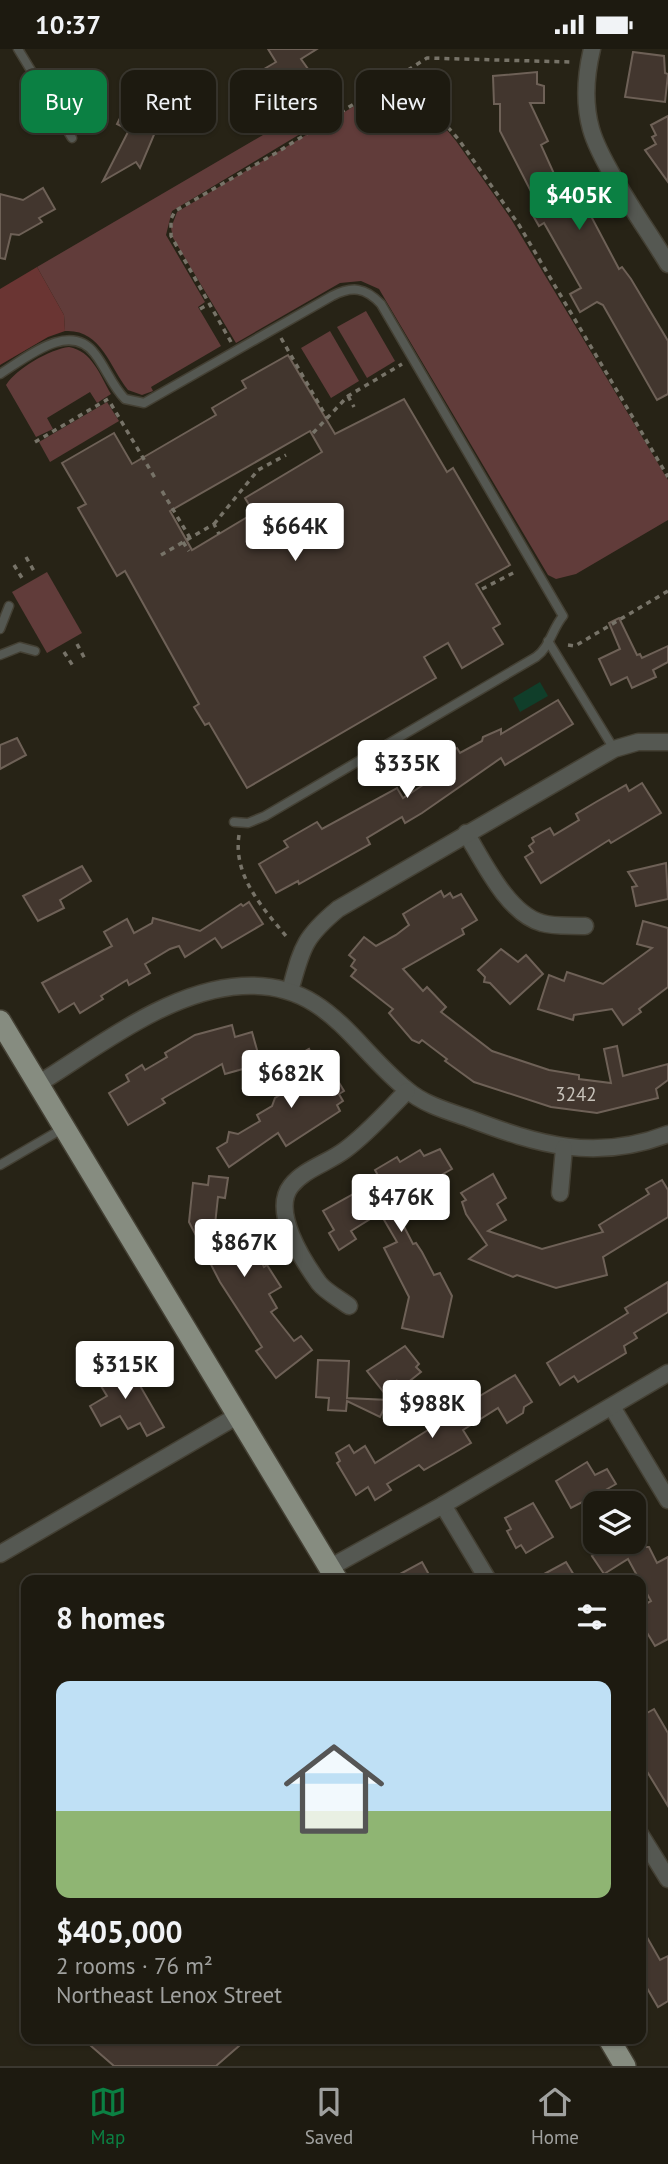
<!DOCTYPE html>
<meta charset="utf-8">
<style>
:root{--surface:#1d1a10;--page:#252319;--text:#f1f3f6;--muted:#a0a19f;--line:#3b3830;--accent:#0b8043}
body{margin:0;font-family:"PT Sans",sans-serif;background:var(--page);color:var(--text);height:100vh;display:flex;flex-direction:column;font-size:26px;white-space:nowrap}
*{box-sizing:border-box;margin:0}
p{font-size:23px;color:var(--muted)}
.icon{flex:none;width:38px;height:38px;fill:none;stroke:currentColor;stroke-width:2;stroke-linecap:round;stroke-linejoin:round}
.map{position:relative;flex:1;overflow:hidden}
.details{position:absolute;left:21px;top:1526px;width:625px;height:469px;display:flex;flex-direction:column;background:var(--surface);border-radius:14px;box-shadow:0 2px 5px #0004,0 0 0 2px var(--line)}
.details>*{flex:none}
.guide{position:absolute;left:21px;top:21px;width:626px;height:63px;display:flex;gap:14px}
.controls{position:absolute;left:583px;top:1442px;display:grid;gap:14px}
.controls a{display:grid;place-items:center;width:63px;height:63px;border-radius:14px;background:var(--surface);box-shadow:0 2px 5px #0004,0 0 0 2px var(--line);font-size:35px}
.price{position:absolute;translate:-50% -60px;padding:0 16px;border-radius:7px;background:#fff;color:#222;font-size:23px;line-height:46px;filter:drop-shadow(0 2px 4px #0008)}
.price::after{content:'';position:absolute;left:50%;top:42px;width:21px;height:16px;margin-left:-10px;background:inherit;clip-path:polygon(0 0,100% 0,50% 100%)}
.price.on{background:var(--accent);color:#fff}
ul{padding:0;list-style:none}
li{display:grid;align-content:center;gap:14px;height:371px;padding:0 35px}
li+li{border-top:2px solid var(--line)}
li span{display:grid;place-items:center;height:217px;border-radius:14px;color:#555}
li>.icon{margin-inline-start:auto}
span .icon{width:126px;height:126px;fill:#fffc;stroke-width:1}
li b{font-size:30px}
h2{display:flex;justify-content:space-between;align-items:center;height:84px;padding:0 35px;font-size:30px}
.pill{padding:0 24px;border-radius:14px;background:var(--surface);box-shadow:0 2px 5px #0004,0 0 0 2px var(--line);font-size:24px;line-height:63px}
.pill.on{background:var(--accent);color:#fff}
.status{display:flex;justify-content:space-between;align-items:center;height:49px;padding:0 35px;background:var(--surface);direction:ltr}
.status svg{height:19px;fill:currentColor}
.menu{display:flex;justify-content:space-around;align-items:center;height:98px;border-top:2px solid var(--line);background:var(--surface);font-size:19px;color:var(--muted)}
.menu a{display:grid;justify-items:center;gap:4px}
.menu .on{color:var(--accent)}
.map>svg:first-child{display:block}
.green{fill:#613c3a}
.forest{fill:#6a3533}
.water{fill:#103e2a}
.building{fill:#42362e;stroke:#6e6157;stroke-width:2;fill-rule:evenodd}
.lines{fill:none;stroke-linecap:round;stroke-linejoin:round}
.lane-casing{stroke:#444034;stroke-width:11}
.street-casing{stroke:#444034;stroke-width:19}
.primary-casing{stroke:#444034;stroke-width:24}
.path{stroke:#777368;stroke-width:3.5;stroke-dasharray:5 5;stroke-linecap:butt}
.lane{stroke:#555852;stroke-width:8}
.street{stroke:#555852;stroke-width:16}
.primary{stroke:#868c80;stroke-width:21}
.labels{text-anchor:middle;stroke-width:5;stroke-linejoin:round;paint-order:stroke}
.number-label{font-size:19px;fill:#c7c2ba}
</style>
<div class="status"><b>10:37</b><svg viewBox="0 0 49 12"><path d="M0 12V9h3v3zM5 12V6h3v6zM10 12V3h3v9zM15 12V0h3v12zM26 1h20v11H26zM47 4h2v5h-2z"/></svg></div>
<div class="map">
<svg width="668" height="2017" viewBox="0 0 668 2017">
<rect width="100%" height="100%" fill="#272316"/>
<g class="green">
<polygon points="383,40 411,44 422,51 456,92 511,170 668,431 668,471 576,525 556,530 548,526 379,240 361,232 340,234 236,294 173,189 171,179 177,163"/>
<path d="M316,55L325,70L172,162L166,186L205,253L198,258L221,297L151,338L153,342L142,346L128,341C109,317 101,280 65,282L64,266L37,218Z"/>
<polygon points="366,262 395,312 367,329 337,278"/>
<polygon points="330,282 359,332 331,349 301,299"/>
<path d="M69,298C92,302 100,326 111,345L97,354L90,343L47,369L53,380L36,388L6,336C16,320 50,300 69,298Z"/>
<polygon points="107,353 119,372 50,413 39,393"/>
<polygon points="47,523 82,584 47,604 12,543"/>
</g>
<polygon class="forest" points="37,218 64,266 65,282 48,288 0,316 0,240"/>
<polygon class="water" points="540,633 548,647 520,663 513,649"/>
<g class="building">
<polygon points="268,0 317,0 301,10 313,27 311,34 282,50 264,20 276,13"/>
<polygon points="633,3 664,7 665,24 668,25 665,53 625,48"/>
<polygon points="537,23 537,35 544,37 544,54 530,54 548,92 541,96 555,127 559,125 567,138 574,135 619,220 622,218 631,230 668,292 668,345 657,351 603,256 597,253 580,263 570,245 581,239 544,174 539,177 531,163 539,158 500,82 500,55 494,55 493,27"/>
<polygon points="144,52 164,62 140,119 136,113 103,132 129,81 117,75 126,57 138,63"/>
<polygon points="668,67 668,133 645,101 656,95 652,88 656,86 651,76"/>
<polygon points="43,139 55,160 39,169 42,173 19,186 11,185 5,210 0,209 0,145 23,151"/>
<path d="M288,306L335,385L404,350L447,423L453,419L510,516L476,535L500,575L493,579L503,595L462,619L448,594L424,608L436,629L247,739L209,674L205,676L194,658L199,655L125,522L117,527L78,459L86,455L62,414L114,384L132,415L216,366L212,359L246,339L242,332ZM310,382L322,403L245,449L254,464L192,501L170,462Z"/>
<polygon points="619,569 637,606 640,605 642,609 668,597 668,613 653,621 656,628 632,639 627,628 611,636 599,610 620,600 609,574"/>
<polygon points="558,651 573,675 505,716 501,709 422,764 405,774 402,768 367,789 370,795 299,835 298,832 276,844 259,815 288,798 284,792 317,773 322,780 397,739 403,749 426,734 419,723 443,707 457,699 460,704 482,692 483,688 501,680 501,685"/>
<polygon points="17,689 26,706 0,720 0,696"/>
<polygon points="642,734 661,764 611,794 609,791 541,834 525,808 533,803 529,797 534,793 532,789 550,779 554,786 579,771 576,765 596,753 626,736 629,742"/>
<polygon points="666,814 668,850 636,857 632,838 637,837 628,823"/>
<polygon points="82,817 91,832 60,851 64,859 38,872 23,847"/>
<polygon points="441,842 444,848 450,844 453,849 461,845 477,871 462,880 464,885 403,920 423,942 427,938 446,958 441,963 492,1002 549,1021 579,1026 579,1030 611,1034 604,1000 617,997 623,1027 668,1015 668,1031 656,1040 658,1049 597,1064 551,1058 474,1033 445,1012 447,1010 422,991 419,994 412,991 389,964 393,960 351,927 356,921 351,917 355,911 349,906 364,888 376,897 396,886 409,876 403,865"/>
<polygon points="249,853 263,875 222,899 215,889 185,908 179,897 170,900 145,915 150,924 129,936 127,931 101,947 103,950 80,964 74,954 59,963 42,934 112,897 104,883 127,870 134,884 152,874 153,869 200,882 241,855 243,857"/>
<polygon points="643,872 668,879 668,938 639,960 641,963 623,976 612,960 574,966 573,971 538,960 549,926 564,932 567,923 603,935 652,899 637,895"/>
<polygon points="501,900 518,913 526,906 543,925 510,955 490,934 484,933 485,928 478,921"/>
<polygon points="232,976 235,988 252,983 261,1015 225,1025 222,1015 162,1050 165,1054 128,1076 109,1044 129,1032 126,1026 142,1016 145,1021 167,1008 165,1004 195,986"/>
<polygon points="309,1000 312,1006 320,1002 344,1042 339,1045 343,1052 337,1056 340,1062 286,1097 278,1084 229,1118 217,1099 227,1093 229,1083 238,1085 260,1072 257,1066 272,1057 275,1049 304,1032 293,1009"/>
<polygon points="440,1100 452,1120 416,1140 424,1153 399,1168 413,1195 416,1194 422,1203 434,1226 440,1224 452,1247 443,1288 402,1279 409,1248 384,1199 397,1193 380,1164 351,1182 356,1190 339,1201 329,1184 334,1181 323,1162 380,1130 375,1121 397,1108 400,1113 420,1101 424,1107"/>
<polygon points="493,1125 506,1149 497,1155 506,1171 488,1182 542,1200 603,1183 599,1176 649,1145 646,1140 662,1131 668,1141 668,1168 603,1208 607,1226 556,1239 517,1226 513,1228 469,1210 487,1196 466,1165 462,1153 466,1151 461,1144"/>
<polygon points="209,1127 228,1129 225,1149 218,1148 214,1185 232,1176 243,1196 251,1192 264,1218 267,1216 281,1238 269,1245 277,1259 271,1263 294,1292 301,1287 312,1301 276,1329 256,1302 262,1298 220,1233 189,1173 193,1134 208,1136"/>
<polygon points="668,1233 668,1263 634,1284 637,1289 624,1297 626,1304 578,1333 574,1327 560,1336 547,1314 628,1264 625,1259"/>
<polygon points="405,1297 419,1315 416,1318 421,1323 402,1338 397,1332 389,1350 367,1322"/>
<polygon points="318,1311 349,1312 347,1349 388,1351 380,1368 347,1352 346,1362 328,1361 329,1349 316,1348"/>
<polygon points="118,1314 121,1320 128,1316 164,1378 147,1387 140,1374 128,1380 120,1367 101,1377 90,1357 107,1347 95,1327"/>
<polygon points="515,1326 532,1353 524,1358 523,1364 507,1374 498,1359 463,1381 471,1394 454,1404 424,1421 419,1416 387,1435 391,1441 375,1451 368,1438 356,1446 337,1414 340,1412 336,1404 349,1396 354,1404 365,1397 375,1414 436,1376 432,1369 470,1346 473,1351"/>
<polygon points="587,1413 595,1426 607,1420 616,1435 595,1447 595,1472 584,1452 571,1459 556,1432"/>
<polygon points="533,1454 553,1488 526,1504 521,1496 516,1499 507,1482 511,1480 505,1469"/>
<polygon points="608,1498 649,1498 657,1514 668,1508 668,1590 655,1597 640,1572 640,1558 651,1552 628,1510 604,1525 592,1507"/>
<polygon points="422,1513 432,1531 389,1531"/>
<polygon points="566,1513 577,1531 533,1531"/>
<polygon points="654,1660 668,1684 668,1757 640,1711 640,1668"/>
<polygon points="640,1876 660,1911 668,1907 668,1952 658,1958 640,1927"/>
<polygon points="83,1990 247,1990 216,2017 114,2017"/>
</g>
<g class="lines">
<defs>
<g id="lane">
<polyline points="18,0 72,89"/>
<path d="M0,325C26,309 70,271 95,305C106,319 112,337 125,350L144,354L332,247C352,237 365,238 381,255L563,567C552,580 550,598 536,608L265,767L248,774L234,773"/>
<polyline points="0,580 9,557"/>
<polyline points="548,592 614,700"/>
<polyline points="0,606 20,598 35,602"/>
<polyline points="0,1116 62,1080"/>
</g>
<g id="street">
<path d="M592,0C586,25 584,55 591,80C601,116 647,180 668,215"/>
<path d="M466,784C483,812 508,865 542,874C555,878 572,876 585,877"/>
<path d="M290,942C302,899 303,889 338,860L614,700L638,693H668"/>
<path d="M38,1035C98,998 169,941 242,937C326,932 351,995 406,1040C423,1055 447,1062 468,1069C539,1096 595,1113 668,1085"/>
<polyline points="560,1144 564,1099"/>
<path d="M349,1257C340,1250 326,1243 319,1234C303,1212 271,1162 291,1137C304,1120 328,1114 345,1101C368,1084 387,1062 407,1042"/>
<polyline points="612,1358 668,1451"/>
<polyline points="443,1456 488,1531"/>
<polyline points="0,1505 237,1367"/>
<polyline points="329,1519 443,1456 668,1324"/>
<polyline points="640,1785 668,1830"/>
</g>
<g id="primary">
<polyline points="0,972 337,1531"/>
<polyline points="609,1990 625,2017"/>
</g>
</defs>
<use href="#lane" class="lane-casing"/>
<use href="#street" class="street-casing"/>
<use href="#primary" class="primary-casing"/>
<g class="path">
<polyline points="384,38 397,38 419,45 459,91 519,176 668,428"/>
<polyline points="200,260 209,255"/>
<polyline points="281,289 327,369"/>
<polyline points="231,293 171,187 171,170 175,162 276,104 427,9 570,13"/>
<polyline points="348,347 354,358"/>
<polyline points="111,355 155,429"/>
<polyline points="313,384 348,347 402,315"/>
<polyline points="35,393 108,350"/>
<polyline points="162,442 190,489"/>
<polyline points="214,475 258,421 286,406"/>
<polyline points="183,493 189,502"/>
<polyline points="161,506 214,475 219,485"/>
<polyline points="26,508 34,522"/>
<polyline points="14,516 22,529"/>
<polyline points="482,540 515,523"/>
<polyline points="77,595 85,610"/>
<polyline points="568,596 575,597 668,542"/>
<polyline points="64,603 73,617"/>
<path d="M239,786C233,826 261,857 286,887"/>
</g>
<use href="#lane" class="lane"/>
<use href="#street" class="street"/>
<use href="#primary" class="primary"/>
</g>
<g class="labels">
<g class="number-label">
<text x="576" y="1052">3242</text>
</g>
</g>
</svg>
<div class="controls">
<a><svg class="icon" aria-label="layers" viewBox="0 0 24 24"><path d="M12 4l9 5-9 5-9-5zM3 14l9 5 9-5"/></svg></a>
</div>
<b class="price on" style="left:579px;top:183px">$405K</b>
<b class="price" style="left:295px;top:514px">$664K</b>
<b class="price" style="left:407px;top:751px">$335K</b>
<b class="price" style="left:291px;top:1061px">$682K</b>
<b class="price" style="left:401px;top:1185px">$476K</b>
<b class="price" style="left:244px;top:1230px">$867K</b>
<b class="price" style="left:125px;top:1352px">$315K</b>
<b class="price" style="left:432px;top:1391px">$988K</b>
<div class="guide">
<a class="pill on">Buy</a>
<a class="pill">Rent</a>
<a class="pill">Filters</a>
<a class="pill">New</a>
</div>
<section class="details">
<h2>8 homes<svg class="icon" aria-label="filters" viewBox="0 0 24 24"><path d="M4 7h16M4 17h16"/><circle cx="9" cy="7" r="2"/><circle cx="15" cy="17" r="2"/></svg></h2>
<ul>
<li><span style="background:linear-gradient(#bfe0f5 60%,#8fb573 0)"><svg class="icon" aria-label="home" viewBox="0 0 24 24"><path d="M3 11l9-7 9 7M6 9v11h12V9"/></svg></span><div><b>$405,000</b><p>2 rooms · 76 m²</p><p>Northeast Lenox Street</p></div></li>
</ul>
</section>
</div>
<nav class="menu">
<a class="on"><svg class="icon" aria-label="map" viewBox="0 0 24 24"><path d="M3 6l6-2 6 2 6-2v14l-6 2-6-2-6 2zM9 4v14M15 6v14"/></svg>Map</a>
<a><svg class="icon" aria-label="saved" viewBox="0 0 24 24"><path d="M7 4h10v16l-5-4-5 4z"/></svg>Saved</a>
<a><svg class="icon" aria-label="home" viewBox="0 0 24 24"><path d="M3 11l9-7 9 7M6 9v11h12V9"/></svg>Home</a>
</nav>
